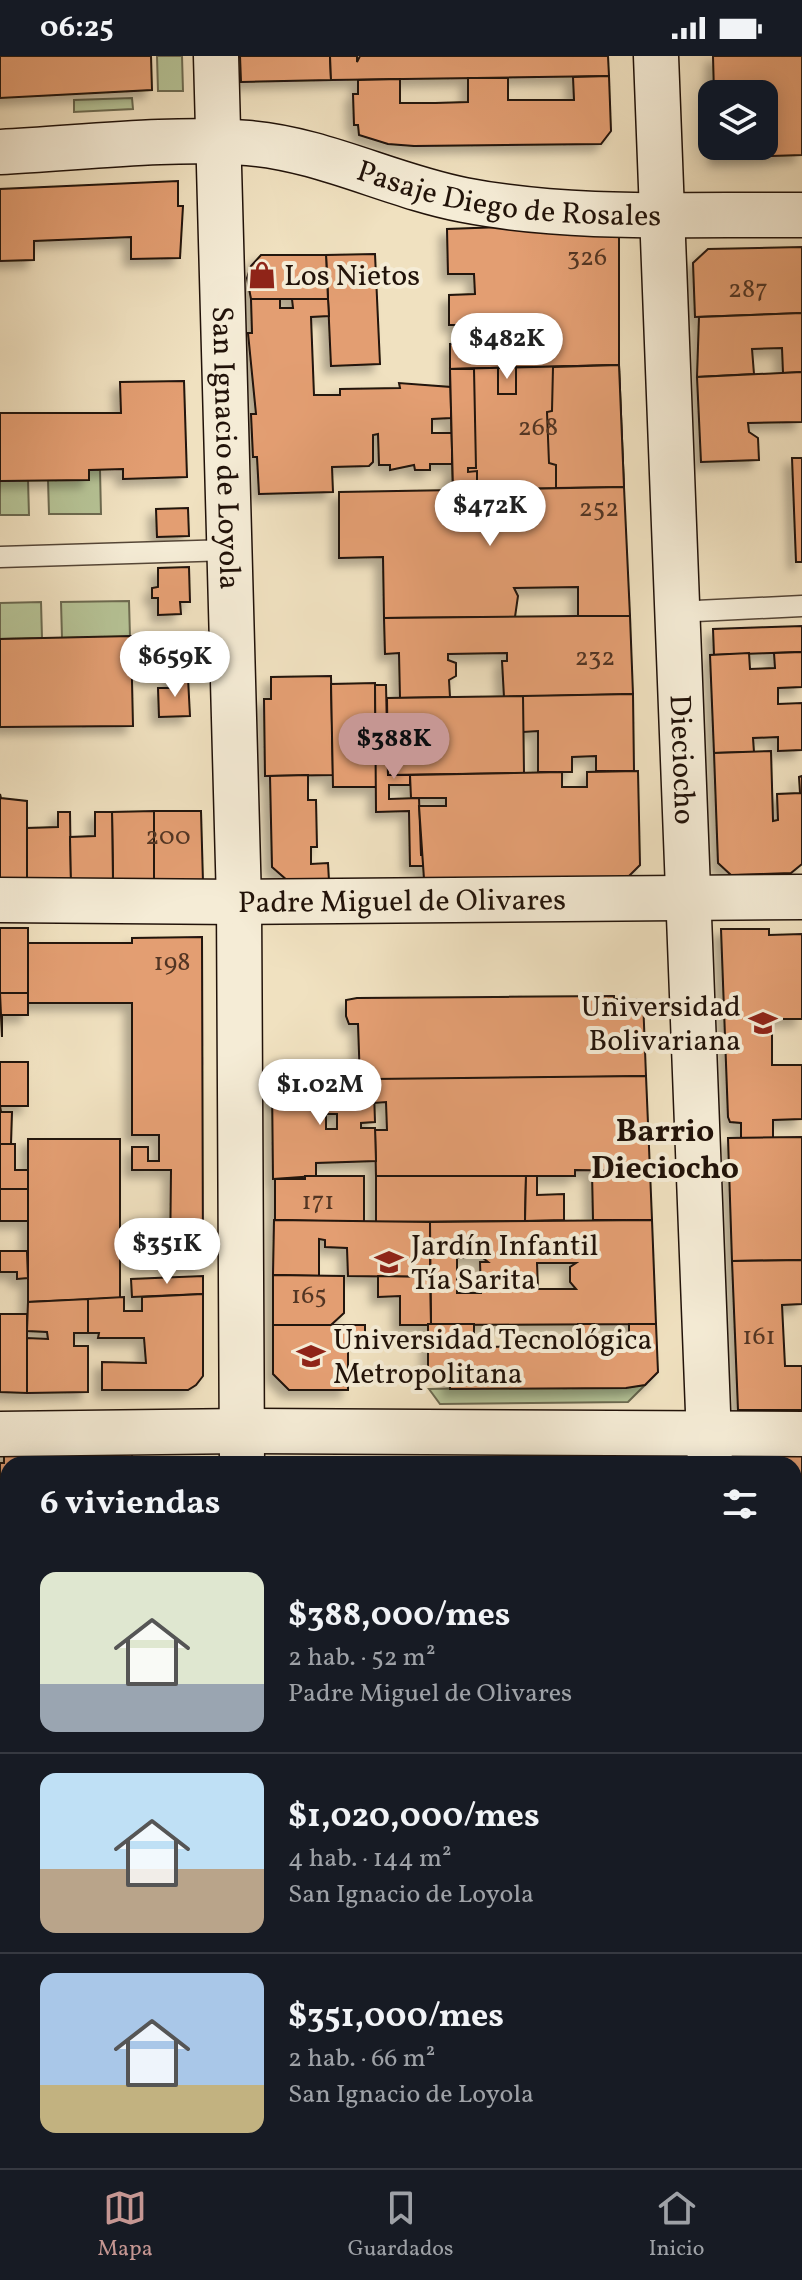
<!DOCTYPE html>
<html lang="es">
<meta charset="utf-8">
<style>
:root{--surface:#171b24;--page:#242831;--text:#f1f3f6;--muted:#9ea1a6;--line:#363941;--accent:#c59692}
body{margin:0;font-family:Vollkorn,serif;background:var(--page);color:var(--text);height:100vh;display:flex;flex-direction:column;font-size:30px;white-space:nowrap}
*{box-sizing:border-box;margin:0}
p{font-size:26px;color:var(--muted)}
.icon{flex:none;width:44px;height:44px;fill:none;stroke:currentColor;stroke-width:2;stroke-linecap:round;stroke-linejoin:round}
.map{position:relative;flex:1;overflow:hidden}
.details{position:absolute;left:0px;top:1400px;width:802px;height:712px;display:flex;flex-direction:column;background:var(--surface);border-radius:24px 24px 0 0;box-shadow:0 4px 20px #0003}
.details>*{flex:none}
.fabs{position:absolute;left:698px;top:24px;display:grid;gap:16px}
.fabs a{display:grid;place-items:center;width:80px;height:80px;border-radius:16px;background:var(--surface);box-shadow:0 4px 20px #0003;font-size:40px}
.price{position:absolute;translate:-50% -68px;padding:0 18px;border-radius:28px;background:#fff;color:#222;font-size:26px;line-height:52px;filter:drop-shadow(0 2px 4px #0008)}
.price::after{content:'';position:absolute;left:50%;top:48px;width:24px;height:18px;margin-left:-12px;background:inherit;clip-path:polygon(0 0,100% 0,50% 100%)}
.price.on{background:var(--accent);color:#111}
ul{padding:0;list-style:none}
li{display:flex;align-items:center;gap:24px;height:200px;padding:0 40px}
li+li{border-top:2px solid var(--line)}
li span{display:grid;place-items:center;flex:none;width:224px;height:160px;border-radius:16px;color:#555}
li>.icon{margin-inline-start:auto}
span .icon{width:96px;height:96px;fill:#fffc;stroke-width:1}
li b{font-size:34px}
h2{display:flex;justify-content:space-between;align-items:center;height:96px;padding:0 40px;font-size:34px}
.status{display:flex;justify-content:space-between;align-items:center;height:56px;padding:0 40px;background:var(--surface);direction:ltr}
.status svg{height:22px;fill:currentColor}
.menu{display:flex;justify-content:space-around;align-items:center;height:112px;border-top:2px solid var(--line);background:var(--surface);font-size:22px;color:var(--muted)}
.menu a{display:grid;justify-items:center;gap:4px}
.menu .on{color:var(--accent)}
.map>svg:first-child{display:block}
.green{fill:#b6c396;stroke:#6c6a50;stroke-width:2}
.building{fill:#e39e72;stroke:#211209;stroke-width:2;fill-rule:evenodd;filter:url(#shadow)}
.lines{fill:none;stroke-linecap:round;stroke-linejoin:round}
.lane-casing{stroke:#554637;stroke-width:23}
.street-casing{stroke:#554637;stroke-width:41}
.secondary-casing{stroke:#211209;stroke-width:47}
.lane{stroke:#f5ecd6;stroke-width:20}
.street{stroke:#f5ecd6;stroke-width:38}
.secondary{stroke:#f5ecd6;stroke-width:44}
.labels{text-anchor:middle;stroke-width:8;stroke-linejoin:round;paint-order:stroke}
.number-label{font-size:26px;fill:#523523}
.street-label{font-size:30px;fill:#211209;stroke:#f5ecd6}
.poi-label{font-size:30px;fill:#211209;stroke:#f5ecd6;text-anchor:start}
.neighbourhood-label{font-size:32px;font-weight:bold;fill:#211209;stroke:#f5ecd6}
</style>
<div class="status"><b>06:25</b><svg viewBox="0 0 49 12"><path d="M0 12V9h3v3zM5 12V6h3v6zM10 12V3h3v9zM15 12V0h3v12zM26 1h20v11H26zM47 4h2v5h-2z"/></svg></div>
<div class="map">
<svg width="802" height="2112" viewBox="0 0 802 2112">
<defs>
<filter id="shadow"><feDropShadow dx="-7" dy="7" stdDeviation="4" flood-color="#0004"/></filter>
</defs>
<rect width="100%" height="100%" fill="#f0e1c0"/>
<filter id="stains"><feTurbulence type="fractalNoise" baseFrequency=".0025" numOctaves="4"/><feColorMatrix values="0 0 0 0 .2 0 0 0 0 .09 0 0 0 0 .02 0 0 0 .5 -.17"/></filter>
<radialGradient id="worn" r=".72"><stop offset=".6" stop-color="#630" stop-opacity="0"/><stop offset="1" stop-color="#630" stop-opacity=".3"/></radialGradient>
<g class="green">
<polygon points="157,0 182,0 183,35 158,35"/>
<polygon points="132,42 133,53 74,56 74,44"/>
<polygon points="89,414 100,414 101,458 49,458 48,424 89,424"/>
<polygon points="28,424 29,459 0,459 0,425"/>
<polygon points="129,545 130,581 62,582 61,546"/>
<polygon points="41,546 42,582 0,583 0,547"/>
<polygon points="645,1329 628,1346 440,1348 429,1333"/>
<polygon points="794,1616 802,1616 802,1723 794,1724"/>
</g>
<g class="building">
<polygon points="0,0 151,0 152,34 0,42"/>
<polygon points="240,0 330,0 331,24 241,26"/>
<polygon points="330,0 357,0 357,6 360,0 608,0 609,20 331,24"/>
<polygon points="713,0 802,0 802,99 717,102 716,90 764,90 764,38 714,38"/>
<polygon points="609,20 611,75 601,88 414,90 388,88 359,79 358,69 354,69 353,38 358,38 358,24 400,23 400,47 435,47 468,46 468,22 508,22 508,44 574,44 573,21"/>
<polygon points="178,125 178,150 183,150 180,202 131,203 131,181 34,185 34,204 0,205 0,133"/>
<polygon points="619,167 619,309 450,313 450,288 471,287 471,269 449,269 449,239 475,238 474,218 448,218 447,173"/>
<polygon points="802,191 802,257 695,261 693,207 708,193"/>
<polygon points="375,198 380,308 331,310 326,199"/>
<polygon points="261,199 326,199 328,243 251,243 247,222 251,210"/>
<polygon points="251,243 280,243 280,252 293,252 292,243 328,243 329,260 311,261 314,339 340,339 340,333 400,332 399,327 451,331 451,362 432,363 432,377 452,377 452,408 430,408 430,414 415,414 414,409 390,414 390,409 379,409 378,378 373,379 373,406 369,410 332,411 333,436 259,438 257,401 253,401 251,358 256,358 248,277 252,277"/>
<polygon points="802,257 802,316 783,317 782,292 752,293 754,318 697,321 699,261"/>
<polygon points="619,309 624,431 453,434 450,313"/>
<polygon points="619,309 624,431 556,432 556,409 549,407 547,356 552,355 553,311"/>
<polygon points="516,311 516,338 498,338 498,312"/>
<polygon points="450,313 474,313 476,412 468,412 468,416 477,415 477,434 453,434"/>
<polygon points="802,316 802,366 748,367 749,376 758,382 759,404 701,406 697,321"/>
<polygon points="184,325 187,421 123,423 123,413 89,414 89,424 0,425 0,357 121,357 120,326"/>
<polygon points="792,402 802,402 802,506 796,506"/>
<polygon points="624,431 630,560 578,560 578,531 514,532 518,540 515,561 384,562 383,501 339,502 339,436"/>
<polygon points="188,452 189,480 157,481 156,453"/>
<polygon points="189,511 190,546 180,546 181,558 158,559 158,542 152,542 152,532 158,531 158,512"/>
<polygon points="578,560 630,560 633,638 504,641 502,605 507,605 507,597 448,598 448,604 456,607 456,620 449,624 450,641 400,642 399,597 385,598 384,562"/>
<polygon points="802,570 802,596 714,599 713,573"/>
<polygon points="131,580 133,670 0,671 0,583"/>
<polygon points="802,596 802,631 778,632 778,648 802,647 802,694 778,695 778,681 753,682 754,696 714,697 710,599 749,597 750,613 775,612 774,597"/>
<polygon points="331,620 333,719 265,720 264,643 271,643 271,621"/>
<polygon points="188,622 190,660 159,661 158,632 170,632 170,623"/>
<polygon points="375,627 377,731 333,731 331,628"/>
<polygon points="375,629 386,629 388,719 410,719 410,729 389,729 389,743 419,742 421,799 424,799 425,810 410,810 409,755 376,756"/>
<polygon points="633,638 634,715 596,715 596,700 572,701 572,716 538,716 538,675 523,676 523,640"/>
<polygon points="523,640 524,717 388,719 387,642"/>
<polygon points="771,695 773,765 778,764 777,738 800,737 799,721 802,720 802,808 791,817 731,819 718,807 714,697"/>
<polygon points="638,715 640,809 625,824 424,823 419,750 446,750 446,742 411,742 410,719 562,716 562,731 587,731 587,716"/>
<polygon points="308,719 308,744 316,744 317,791 311,791 311,808 328,807 329,825 288,825 272,811 270,720"/>
<polygon points="0,738 1,742 27,745 27,826 0,825"/>
<polygon points="154,755 154,826 113,826 112,756"/>
<polygon points="154,755 201,755 203,826 154,826"/>
<polygon points="58,756 70,756 71,825 27,826 27,772 58,771"/>
<polygon points="95,756 112,756 113,826 71,827 70,781 95,780"/>
<rect x="0" y="872" width="28" height="65"/>
<polygon points="721,873 769,873 769,879 802,878 802,963 772,963 772,1009 802,1009 802,1063 773,1064 773,1082 741,1082 741,1067 730,1066 728,1061"/>
<polygon points="202,881 203,1207 170,1206 171,1114 132,1114 132,1091 148,1091 148,1105 159,1105 159,1079 132,1079 132,947 28,947 28,887 132,887 132,882"/>
<polygon points="0,937 28,937 28,959 2,959 2,981"/>
<polygon points="614,940 614,943 643,943 646,1020 360,1025 358,968 349,968 346,960 346,944 357,942"/>
<polygon points="328,1005 348,1005 348,1025 329,1026"/>
<rect x="0" y="1006" width="28" height="44"/>
<polygon points="646,1020 650,1115 575,1114 575,1120 376,1120 375,1074 387,1074 386,1046 374,1047 373,1023"/>
<path d="M359,1025V1036H374L375,1066L361,1067V1072H375L376,1105L316,1107V1120L273,1123L272,1027L304,1026V1034H321V1026ZM326,1058H337V1073H326Z"/>
<polygon points="0,1050 1,1056 12,1056 11,1088 0,1088"/>
<polygon points="802,1081 802,1204 732,1205 728,1082"/>
<polygon points="28,1083 120,1083 120,1242 28,1246"/>
<polygon points="0,1088 15,1088 15,1114 28,1114 28,1133 0,1133"/>
<polygon points="592,1115 650,1115 652,1164 593,1164"/>
<polygon points="305,1120 364,1120 364,1166 275,1164 275,1123 305,1123"/>
<polygon points="376,1120 526,1120 525,1165 376,1166"/>
<polygon points="526,1120 537,1120 537,1139 564,1138 564,1164 525,1165"/>
<rect x="0" y="1133" width="28" height="32"/>
<polygon points="274,1164 430,1166 430,1221 348,1220 347,1192 325,1191 325,1184 319,1183 319,1220 273,1219"/>
<path d="M652,1164L656,1268L431,1269L430,1166ZM457,1202H483L488,1206H480L481,1237H457ZM537,1207H576L570,1211V1226L576,1233H538Z"/>
<polygon points="0,1195 27,1195 28,1222 17,1223 17,1216 0,1216"/>
<polygon points="802,1204 802,1248 782,1249 785,1310 802,1310 802,1354 738,1354 732,1205"/>
<polygon points="273,1219 344,1220 344,1257 331,1269 273,1269"/>
<polygon points="203,1220 203,1238 132,1241 131,1223"/>
<polygon points="378,1220 430,1221 431,1269 400,1269 400,1240 378,1241"/>
<polygon points="203,1238 203,1320 196,1329 188,1334 102,1334 102,1306 146,1307 144,1282 98,1282 99,1277 88,1277 88,1243 124,1241 124,1255 142,1255 142,1241"/>
<polygon points="88,1243 88,1277 74,1277 74,1290 88,1290 88,1336 27,1337 27,1282 48,1283 47,1276 27,1275 28,1246"/>
<polygon points="0,1258 27,1258 27,1337 0,1336"/>
<polygon points="428,1268 474,1268 474,1279 468,1279 468,1291 578,1290 578,1268 594,1268 594,1290 629,1290 629,1268 656,1268 658,1316 645,1329 626,1332 450,1333 450,1316 428,1316"/>
<polygon points="273,1269 365,1269 365,1283 348,1282 348,1334 289,1334 273,1318"/>
<polygon points="4,1394 132,1395 132,1405 204,1405 8,1408 8,1468 3,1468 2,1550 8,1550 8,1736 0,1736 0,1407 4,1407"/>
<polygon points="802,1399 802,1509 794,1509 794,1408 740,1408 739,1400"/>
<polygon points="660,1400 661,1408 482,1408 482,1401"/>
<polygon points="482,1401 482,1408 366,1408 366,1402"/>
<polygon points="270,1403 352,1403 352,1408 265,1408"/>
<polygon points="794,1509 799,1509 802,1547 801,1597 794,1597"/>
<rect x="794" y="1741" width="8" height="105"/>
<rect x="794" y="1846" width="8" height="92"/>
<rect x="0" y="1876" width="8" height="66"/>
<polygon points="794,2005 802,2005 800,2092 794,2092"/>
<rect x="0" y="2008" width="8" height="61"/>
<polygon points="0,2084 8,2084 8,2104 200,2104 200,2112 0,2112"/>
<polygon points="794,2092 802,2092 802,2112 766,2112 766,2104 794,2104"/>
<rect x="269" y="2104" width="158" height="8"/>
<polygon points="441,2104 475,2104 476,2112 441,2112"/>
<polygon points="475,2104 499,2104 499,2112 476,2112"/>
<rect x="519" y="2104" width="29" height="8"/>
<polygon points="556,2104 687,2104 688,2112 557,2112"/>
</g>
<g class="lines">
<defs>
<g id="lane">
<polyline points="0,501 230,494"/>
<polyline points="675,556 802,550"/>
</g>
<g id="street">
<polyline points="794,1964 802,1964"/>
<polyline points="0,1971 8,1971"/>
</g>
<g id="secondary">
<path id="s1" d="M216,0L239,846L242,1408"/>
<path id="s2" d="M656,0L710,1408"/>
<path id="s3" d="M0,96C80,92 168,81 248,87C323,93 391,130 464,144C572,165 692,158 802,159"/>
<path id="s4" d="M0,844L239,846L802,841"/>
<polyline points="0,1378 242,1375 802,1378"/>
<polyline points="242,2104 242,2112"/>
<polyline points="737,2104 737,2112"/>
</g>
</defs>
<use href="#lane" class="lane-casing"/>
<use href="#street" class="street-casing"/>
<use href="#secondary" class="secondary-casing"/>
<use href="#lane" class="lane"/>
<use href="#street" class="street"/>
<use href="#secondary" class="secondary"/>
</g>
<defs>
<symbol id="shop-bare" viewBox="-9 -9 18 18"><path d="M-5-2.5h2.3a2.7 3.5 0 0 1 5.4 0H5L5.5 6h-11ZM-1.5-2.5h3a1.5 2.3 0 0 0-3 0Z" fill="#8f2418" stroke="#f5ecd6" stroke-width="2.5" paint-order="stroke"/></symbol>
<symbol id="university-bare" viewBox="-9 -9 18 18"><path d="M0-5L7-2L0 1L-7-2ZM-4 1L0 2.5L4 1V4Q0 6-4 4Z" fill="#8f2418" stroke="#f5ecd6" stroke-width="2.5" paint-order="stroke"/></symbol>
<symbol id="school-bare" viewBox="-9 -9 18 18"><path d="M0-5L7-2L0 1L-7-2ZM-4 1L0 2.5L4 1V4Q0 6-4 4Z" fill="#8f2418" stroke="#f5ecd6" stroke-width="2.5" paint-order="stroke"/></symbol>
</defs>
<g fill-rule="evenodd">
<use href="#shop-bare" x="242" y="199" width="40" height="40"/>
<use href="#university-bare" x="743" y="947" width="40" height="40"/>
<use href="#school-bare" x="369" y="1186" width="40" height="40"/>
<use href="#university-bare" x="291" y="1280" width="40" height="40"/>
</g>
<g class="labels">
<g class="number-label">
<text x="587" y="209">326</text>
<text x="748" y="241">287</text>
<text x="538" y="379">268</text>
<text x="599" y="460">252</text>
<text x="595" y="609">232</text>
<text x="168" y="788">200</text>
<text x="172" y="914">198</text>
<text x="318" y="1153">171</text>
<text x="309" y="1247">165</text>
<text x="759" y="1288">161</text>
</g>
<g class="street-label">
<text dy="10" stroke="none"><textPath href="#s3" startOffset="516">Pasaje Diego de Rosales</textPath></text>
<text dy="10" stroke="none"><textPath href="#s1" startOffset="392">San Ignacio de Loyola</textPath></text>
<text dy="10" stroke="none"><textPath href="#s2" startOffset="704">Dieciocho</textPath></text>
<text dy="10" stroke="none"><textPath href="#s4" startOffset="402">Padre Miguel de Olivares</textPath></text>
</g>
<g class="poi-label">
<text x="284" y="229">Los Nietos</text>
<text x="741" y="960" text-anchor="end">Universidad<tspan x="741" dy="34">Bolivariana</tspan></text>
<text x="411" y="1199">Jardín Infantil<tspan x="411" dy="34">Tía Sarita</tspan></text>
<text x="333" y="1293">Universidad Tecnológica<tspan x="333" dy="34">Metropolitana</tspan></text>
</g>
<g class="neighbourhood-label">
<text x="665" y="1085">Barrio<tspan x="665" dy="37">Dieciocho</tspan></text>
</g>
</g>
<rect width="100%" height="100%" filter="url(#stains)"/>
<rect width="100%" height="100%" fill="url(#worn)"/>
</svg>
<div class="fabs">
<a><svg class="icon" aria-label="layers" viewBox="0 0 24 24"><path d="M12 4l9 5-9 5-9-5zM3 14l9 5 9-5"/></svg></a>
</div>
<b class="price" style="left:507px;top:325px">$482K</b>
<b class="price" style="left:490px;top:492px">$472K</b>
<b class="price" style="left:175px;top:643px">$659K</b>
<b class="price on" style="left:394px;top:725px">$388K</b>
<b class="price" style="left:320px;top:1071px">$1.02M</b>
<b class="price" style="left:167px;top:1230px">$351K</b>
<section class="details">
<h2>6 viviendas<svg class="icon" aria-label="filters" viewBox="0 0 24 24"><path d="M4 7h16M4 17h16"/><circle cx="9" cy="7" r="2"/><circle cx="15" cy="17" r="2"/></svg></h2>
<ul>
<li><span style="background:linear-gradient(#dfe7d0 70%,#9aa5b1 0)"><svg class="icon" aria-label="home" viewBox="0 0 24 24"><path d="M3 11l9-7 9 7M6 9v11h12V9"/></svg></span><div><b>$388,000/mes</b><p>2 hab. · 52 m²</p><p>Padre Miguel de Olivares</p></div></li>
<li><span style="background:linear-gradient(#bfe0f5 60%,#b9a48a 0)"><svg class="icon" aria-label="home" viewBox="0 0 24 24"><path d="M3 11l9-7 9 7M6 9v11h12V9"/></svg></span><div><b>$1,020,000/mes</b><p>4 hab. · 144 m²</p><p>San Ignacio de Loyola</p></div></li>
<li><span style="background:linear-gradient(#a9c7e8 70%,#c2b280 0)"><svg class="icon" aria-label="home" viewBox="0 0 24 24"><path d="M3 11l9-7 9 7M6 9v11h12V9"/></svg></span><div><b>$351,000/mes</b><p>2 hab. · 66 m²</p><p>San Ignacio de Loyola</p></div></li>
</ul>
</section>
</div>
<nav class="menu">
<a class="on"><svg class="icon" aria-label="map" viewBox="0 0 24 24"><path d="M3 6l6-2 6 2 6-2v14l-6 2-6-2-6 2zM9 4v14M15 6v14"/></svg>Mapa</a>
<a><svg class="icon" aria-label="saved" viewBox="0 0 24 24"><path d="M7 4h10v16l-5-4-5 4z"/></svg>Guardados</a>
<a><svg class="icon" aria-label="home" viewBox="0 0 24 24"><path d="M3 11l9-7 9 7M6 9v11h12V9"/></svg>Inicio</a>
</nav>
